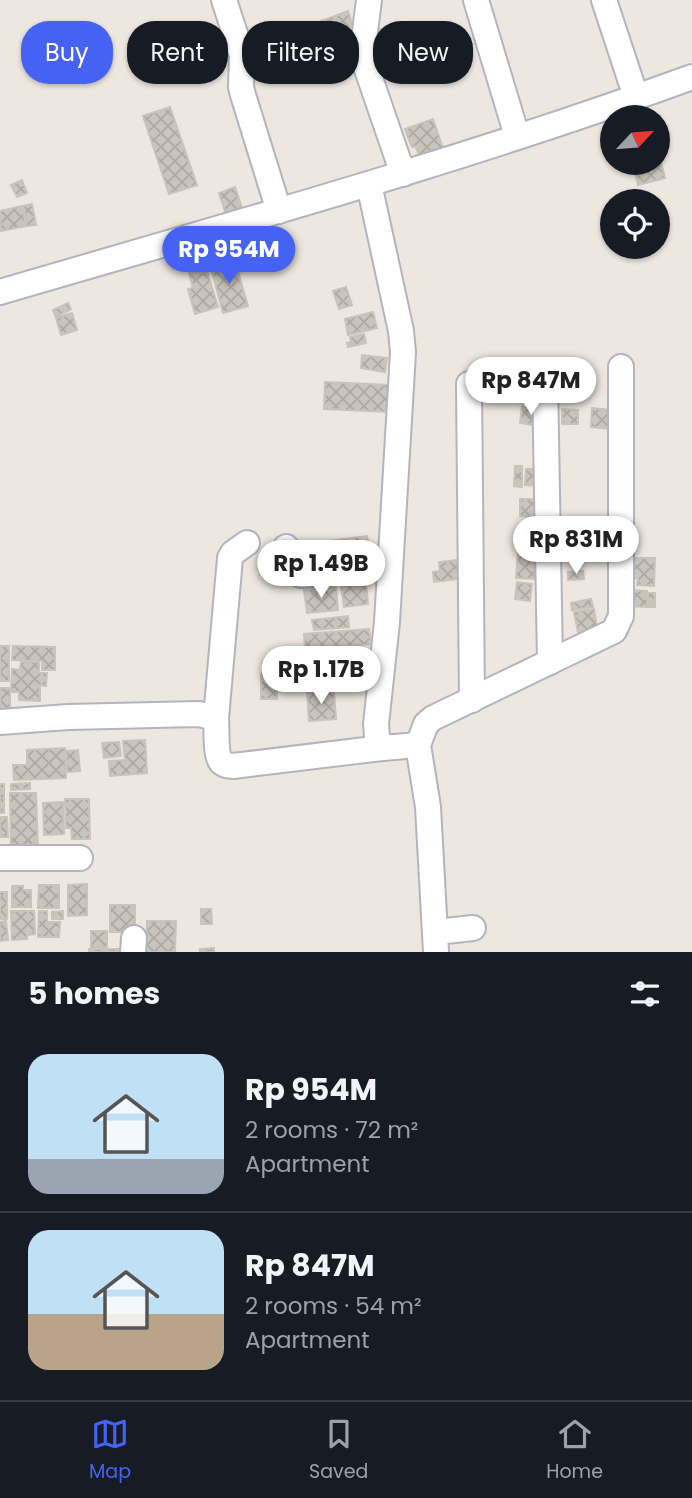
<!DOCTYPE html>
<meta charset="utf-8">
<style>
:root{--surface:#171b24;--page:#20242c;--text:#f1f3f6;--muted:#9ea1a6;--line:#363941;--accent:#4562f4}
body{margin:0;font-family:Poppins,sans-serif;background:var(--page);color:var(--text);height:100vh;display:flex;flex-direction:column;font-size:26px;white-space:nowrap}
*{box-sizing:border-box;margin:0}
p{font-size:23px;color:var(--muted)}
.icon{flex:none;width:38px;height:38px;fill:none;stroke:currentColor;stroke-width:2;stroke-linecap:round;stroke-linejoin:round}
.map{position:relative;height:952px;overflow:hidden}
.details{display:flex;flex-direction:column;background:var(--surface);flex:1}
.details>*{flex:none}
.guide{position:absolute;left:21px;top:21px;width:651px;height:63px;display:flex;gap:14px}
.needle{width:46px;rotate:64deg}
.controls{position:absolute;left:600px;top:105px;display:grid;gap:14px}
.controls a{display:grid;place-items:center;width:70px;height:70px;border-radius:50%;background:var(--surface);box-shadow:0 2px 5px #0004;font-size:35px}
.price{position:absolute;translate:-50% -60px;padding:0 16px;border-radius:24px;background:#fff;color:#222;font-size:23px;line-height:46px;filter:drop-shadow(0 2px 4px #0008)}
.price::after{content:'';position:absolute;left:50%;top:42px;width:21px;height:16px;margin-left:-10px;background:inherit;clip-path:polygon(0 0,100% 0,50% 100%)}
.price.selected{background:var(--accent);color:#fff}
ul{padding:0;list-style:none}
li{display:flex;align-items:center;gap:21px;height:175px;padding:0 28px}
li+li{border-top:2px solid var(--line)}
li span{display:grid;place-items:center;flex:none;width:196px;height:140px;border-radius:21px;color:#555}
li>.icon{margin-inline-start:auto}
span .icon{width:84px;height:84px;fill:#fffc;stroke-width:1}
li b{font-size:30px}
h2{display:flex;justify-content:space-between;align-items:center;height:84px;padding:0 28px;font-size:30px}
.chip{padding:0 24px;border-radius:28px;background:var(--surface);box-shadow:0 2px 5px #0004;font-size:24px;line-height:63px}
.chip.selected{background:var(--accent);color:#fff}
.menu{display:flex;justify-content:space-around;align-items:center;height:98px;border-top:2px solid var(--line);background:var(--surface);font-size:19px;color:var(--muted)}
.menu a{display:grid;justify-items:center;gap:4px}
.menu .selected{color:var(--accent)}
.map>svg:first-child{display:block}
.building{fill:url(#building-cross-hatch);stroke:#c9c3b8;stroke-width:2}
.lines{fill:none;stroke-linecap:round;stroke-linejoin:round}
.minor-casing{stroke:#b2b5bf;stroke-width:28}
.minor{stroke:#fff;stroke-width:24}
</style>
<div class="map">
<svg width="692" height="952" viewBox="0 0 692 952">
<defs>
<pattern id="building-cross-hatch" width="8" height="8" patternUnits="userSpaceOnUse" patternTransform="scale(1.75)"><rect width="8" height="8" fill="#c9c5bd"/><path d="M0 0l8 8M0 8l8-8" fill="none" stroke="#ada9a3"/></pattern>
</defs>
<rect width="100%" height="100%" fill="#ede7df"/>
<g class="building">
<polygon points="348,11 353,26 327,37 321,21"/>
<polygon points="170,107 197,185 169,194 143,116"/>
<polygon points="433,119 446,157 419,167 415,156 419,154 415,146 412,147 405,129"/>
<polygon points="658,149 665,178 638,185 634,166 640,163 658,163"/>
<polygon points="22,180 27,193 17,197 11,185"/>
<polygon points="235,187 242,208 226,214 219,193"/>
<polygon points="32,204 36,225 27,226 23,206"/>
<polygon points="22,206 26,226 1,231 0,211"/>
<polygon points="234,258 248,306 223,313 210,265"/>
<polygon points="201,270 202,273 207,271 218,307 195,314 188,289 193,288 189,273"/>
<polygon points="346,287 352,305 339,309 333,291"/>
<polygon points="68,303 71,309 56,317 53,310"/>
<polygon points="373,312 377,328 348,335 345,319"/>
<polygon points="72,313 77,330 61,335 56,318"/>
<polygon points="364,334 366,343 348,347 347,343 351,342 350,337"/>
<polygon points="362,355 387,358 385,372 361,368"/>
<polygon points="325,382 390,385 389,412 324,409"/>
<polygon points="522,407 542,411 539,426 520,423"/>
<polygon points="592,408 611,410 610,429 591,427"/>
<polygon points="562,409 578,410 578,424 562,424"/>
<polygon points="515,466 522,466 522,487 514,486"/>
<polygon points="526,469 539,469 539,486 525,485"/>
<polygon points="520,499 541,499 540,517 520,516"/>
<polygon points="527,521 538,522 538,528 527,528"/>
<polygon points="524,529 536,530 535,544 523,543"/>
<polygon points="367,536 371,565 308,573 304,544"/>
<polygon points="518,551 537,552 536,579 516,578"/>
<polygon points="634,558 655,558 654,586 637,585 638,578 633,578"/>
<polygon points="464,559 467,578 434,582 433,572 440,571 439,562"/>
<polygon points="583,571 584,579 568,580 568,572"/>
<polygon points="517,582 532,584 530,601 515,599"/>
<polygon points="366,583 368,604 344,607 341,586"/>
<polygon points="336,587 338,610 307,613 304,590"/>
<polygon points="628,590 647,591 647,607 627,606"/>
<rect x="648" y="593" width="7" height="14"/>
<polygon points="591,599 593,607 572,610 571,603"/>
<polygon points="594,609 598,634 579,637 574,612"/>
<polygon points="348,616 349,627 314,630 312,620"/>
<polygon points="369,629 371,644 305,650 304,634"/>
<rect x="0" y="646" width="9" height="35"/>
<polygon points="13,646 55,647 55,670 42,670 42,661 12,660"/>
<polygon points="21,662 39,662 39,673 47,673 46,686 40,685 40,701 19,700 19,692 11,692 12,669 20,670"/>
<rect x="261" y="674" width="16" height="25"/>
<rect x="0" y="688" width="10" height="32"/>
<polygon points="334,691 336,719 309,721 307,693"/>
<polygon points="145,740 147,773 110,776 109,761 125,760 123,741"/>
<polygon points="119,742 121,756 104,758 102,743"/>
<polygon points="65,748 66,778 14,780 13,765 27,765 27,750"/>
<polygon points="78,750 80,771 67,772 66,751"/>
<polygon points="30,783 30,789 11,790 11,784"/>
<rect x="0" y="784" width="4" height="29"/>
<polygon points="10,793 36,793 38,850 11,850"/>
<polygon points="65,799 89,799 90,839 72,839 71,828 66,828"/>
<polygon points="63,802 64,834 44,835 43,803"/>
<polygon points="0,817 7,817 8,837 0,837"/>
<polygon points="87,884 87,915 68,916 68,885"/>
<polygon points="39,885 59,885 59,908 38,908"/>
<polygon points="12,886 23,886 23,890 31,890 31,907 12,907"/>
<rect x="0" y="892" width="7" height="27"/>
<rect x="110" y="905" width="25" height="27"/>
<polygon points="201,909 211,909 212,924 201,924"/>
<polygon points="11,911 34,911 35,934 27,935 27,939 12,940"/>
<polygon points="39,911 47,911 47,922 60,922 59,937 38,937"/>
<polygon points="63,911 63,919 52,919 52,912"/>
<polygon points="6,921 8,940 0,941 0,922"/>
<polygon points="147,921 176,921 175,952 146,952"/>
<rect x="91" y="931" width="16" height="16"/>
<polygon points="214,948 214,952 200,952 200,949"/>
<rect x="89" y="949" width="38" height="3"/>
</g>
<g class="lines">
<defs>
<g id="minor">
<polyline points="224,0 242,55 241,87 243,95 279,211"/>
<polyline points="369,0 362,55 403,174"/>
<polyline points="476,0 517,136"/>
<polyline points="604,0 636,97"/>
<polyline points="369,184 401,331 403,352 387,622 376,724 377,737 382,748 418,745"/>
<path d="M0,292C232,224 465,160 692,77"/>
<polyline points="545,379 550,662"/>
<polyline points="469,384 472,700"/>
<path d="M286,547C290,552 294,557 296,563C298,568 297,571 301,575L390,567"/>
<polyline points="216,718 230,558 233,553 247,543"/>
<path d="M0,722L68,717L199,714L216,718C217,728 215,754 221,762C225,766 227,765 233,766L382,748"/>
<polyline points="0,858 80,858"/>
<polyline points="436,932 473,928"/>
<polyline points="133,952 134,938"/>
<polyline points="436,952 428,807 418,745 426,724 433,718 614,631 621,616 621,367"/>
</g>
</defs>
<use href="#minor" class="minor-casing"/>
<use href="#minor" class="minor"/>
</g>
</svg>
<div class="controls">
<a><svg class="needle" viewBox="-14 -14 28 28"><path d="M0-13l5 13h-10z" fill="#e53935"/><path d="M0 13l5-13h-10z" fill="#9ea1a6"/></svg></a>
<a><svg class="icon" aria-label="locate" viewBox="0 0 24 24"><circle cx="12" cy="12" r="6"/><path d="M12 2v4M12 18v4M2 12h4M18 12h4"/></svg></a>
</div>
<b class="price selected" style="left:229px;top:286px">Rp 954M</b>
<b class="price" style="left:531px;top:417px">Rp 847M</b>
<b class="price" style="left:576px;top:576px">Rp 831M</b>
<b class="price" style="left:321px;top:600px">Rp 1.49B</b>
<b class="price" style="left:321px;top:706px">Rp 1.17B</b>
<div class="guide">
<a class="chip selected">Buy</a>
<a class="chip">Rent</a>
<a class="chip">Filters</a>
<a class="chip">New</a>
</div>
</div>
<section class="details">
<h2>5 homes<svg class="icon" aria-label="filters" viewBox="0 0 24 24"><path d="M4 7h16M4 17h16"/><circle cx="9" cy="7" r="2"/><circle cx="15" cy="17" r="2"/></svg></h2>
<ul>
<li><span style="background:linear-gradient(#bfe0f5 75%,#9aa5b1 0)"><svg class="icon" aria-label="home" viewBox="0 0 24 24"><path d="M3 11l9-7 9 7M6 9v11h12V9"/></svg></span><div><b>Rp 954M</b><p>2 rooms · 72 m²</p><p>Apartment</p></div></li>
<li><span style="background:linear-gradient(#bfe0f5 60%,#b9a48a 0)"><svg class="icon" aria-label="home" viewBox="0 0 24 24"><path d="M3 11l9-7 9 7M6 9v11h12V9"/></svg></span><div><b>Rp 847M</b><p>2 rooms · 54 m²</p><p>Apartment</p></div></li>
</ul>
</section>
<nav class="menu">
<a class="selected"><svg class="icon" aria-label="map" viewBox="0 0 24 24"><path d="M3 6l6-2 6 2 6-2v14l-6 2-6-2-6 2zM9 4v14M15 6v14"/></svg>Map</a>
<a><svg class="icon" aria-label="saved" viewBox="0 0 24 24"><path d="M7 4h10v16l-5-4-5 4z"/></svg>Saved</a>
<a><svg class="icon" aria-label="home" viewBox="0 0 24 24"><path d="M3 11l9-7 9 7M6 9v11h12V9"/></svg>Home</a>
</nav>
